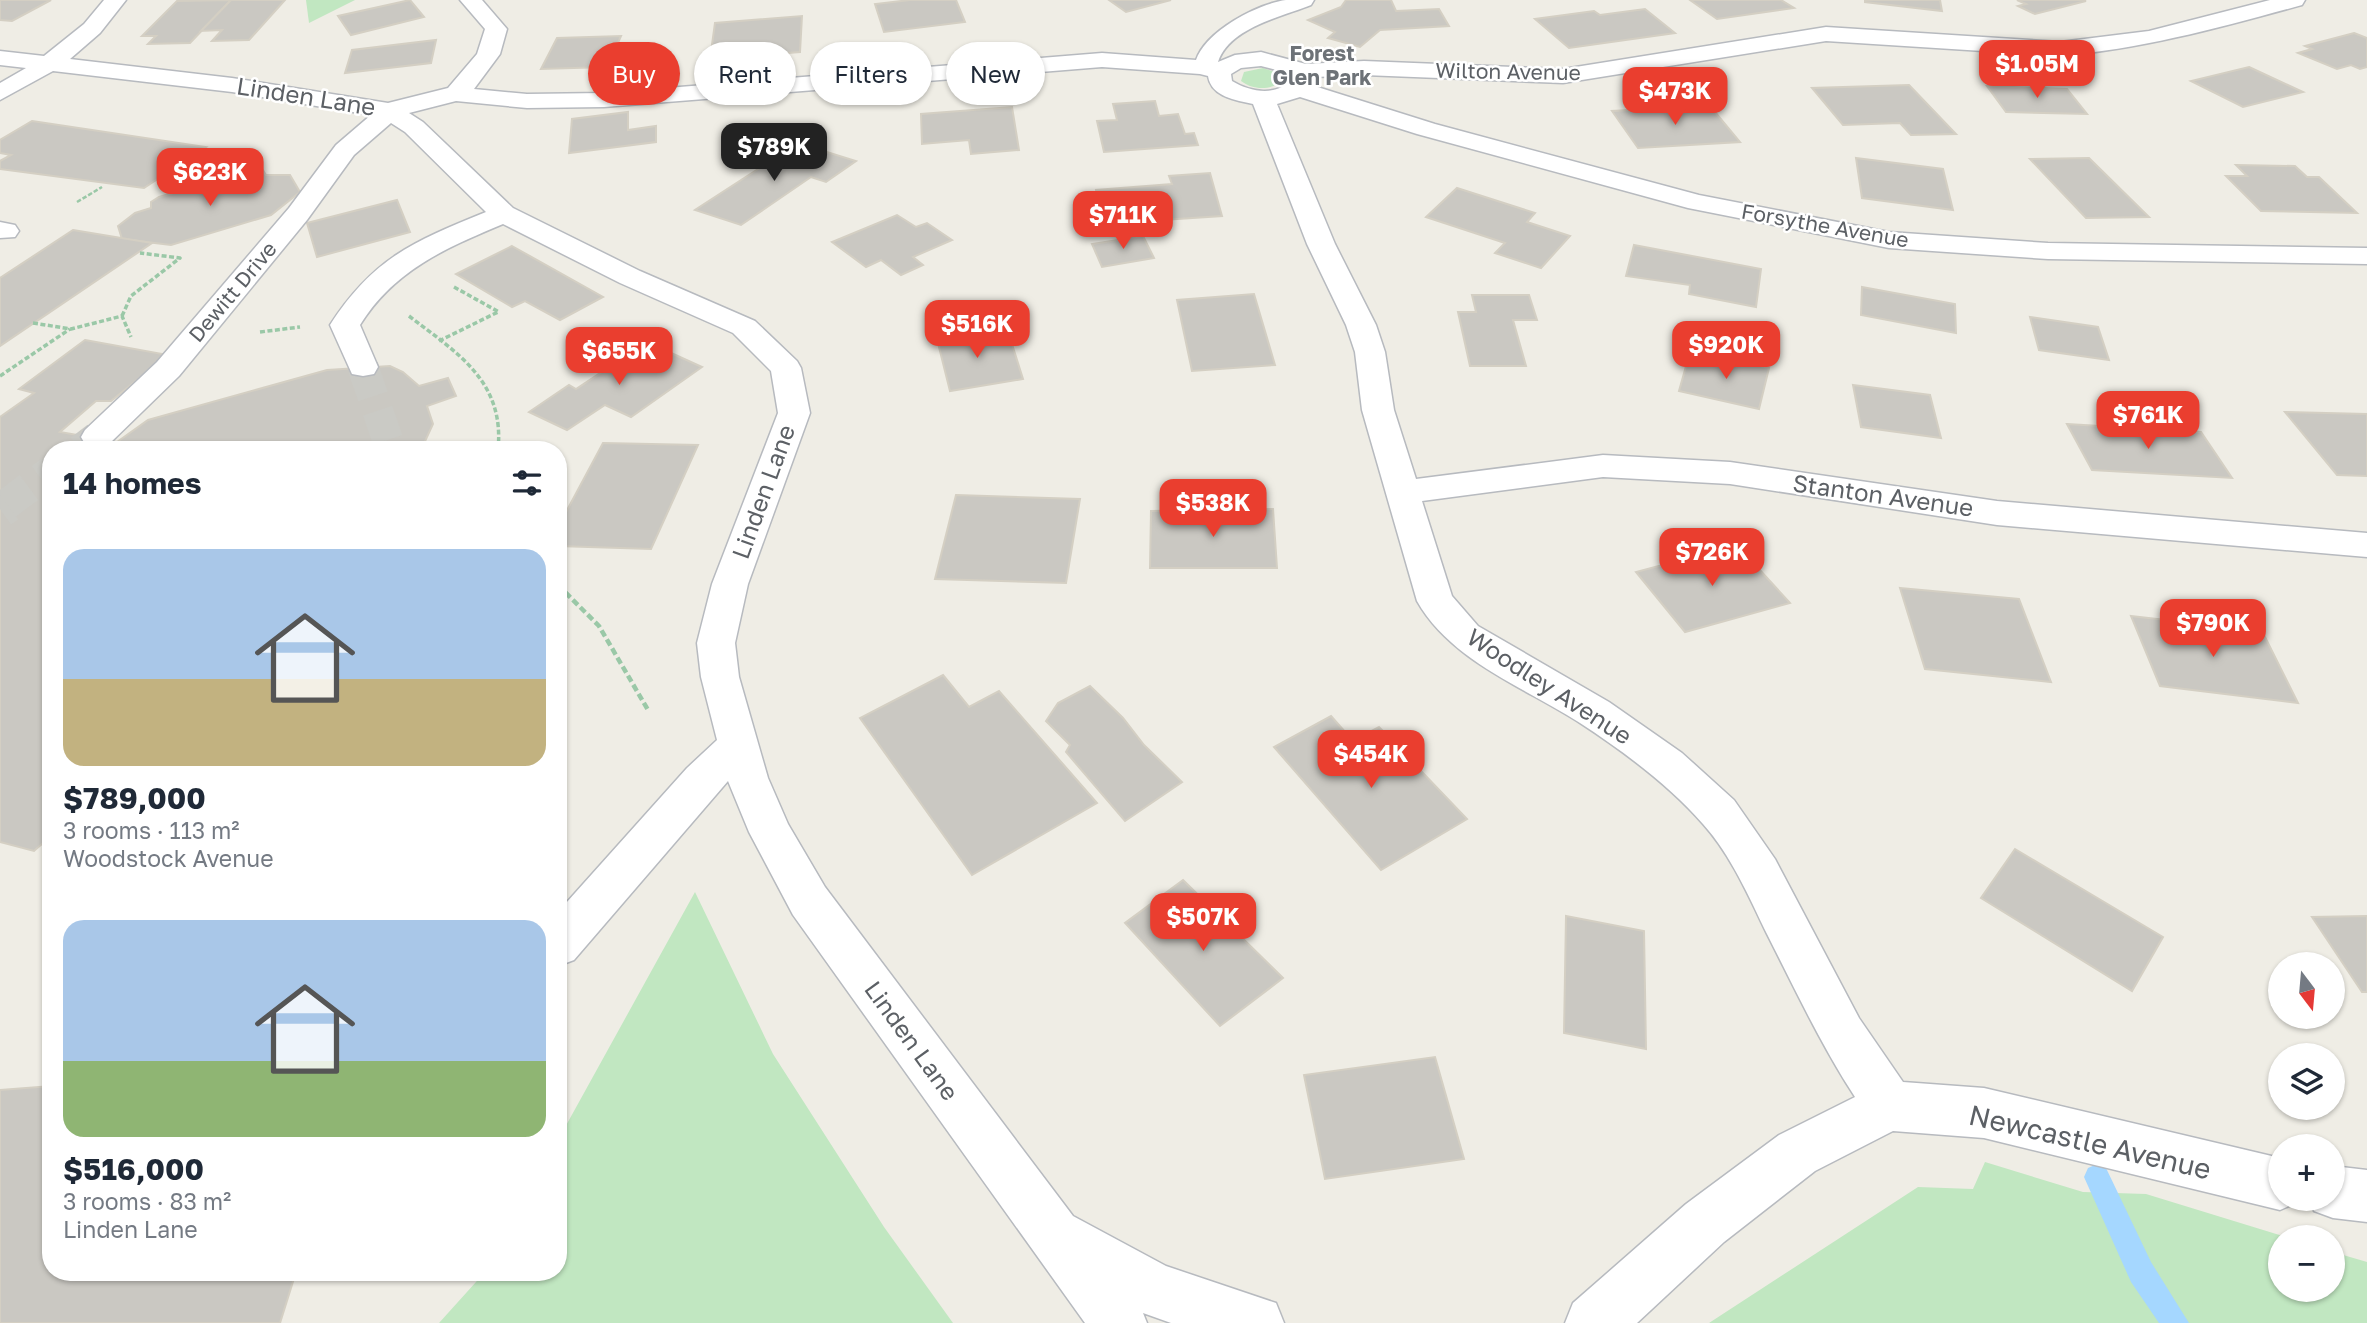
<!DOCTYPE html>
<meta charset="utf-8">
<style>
:root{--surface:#fff;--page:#f2f2f3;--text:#1f2937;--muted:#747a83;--accent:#ea3e2f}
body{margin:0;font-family:"Golos Text",sans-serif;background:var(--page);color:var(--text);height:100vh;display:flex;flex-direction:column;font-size:26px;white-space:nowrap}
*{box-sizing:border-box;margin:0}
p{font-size:23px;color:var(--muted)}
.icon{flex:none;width:38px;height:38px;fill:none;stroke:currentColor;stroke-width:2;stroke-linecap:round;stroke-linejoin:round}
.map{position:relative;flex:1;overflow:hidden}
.sheet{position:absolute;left:42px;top:441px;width:525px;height:840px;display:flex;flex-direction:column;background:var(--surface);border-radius:28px;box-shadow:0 2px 5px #0004}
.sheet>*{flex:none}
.top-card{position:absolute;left:588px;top:42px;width:665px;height:63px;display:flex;gap:14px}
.needle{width:46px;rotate:164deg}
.controls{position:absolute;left:2268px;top:952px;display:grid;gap:14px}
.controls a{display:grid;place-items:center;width:77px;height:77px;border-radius:50%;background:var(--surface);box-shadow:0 2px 5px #0004;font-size:35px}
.price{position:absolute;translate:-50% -60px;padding:0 16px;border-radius:14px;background:var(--accent);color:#fff;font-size:23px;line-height:46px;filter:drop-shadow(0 2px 4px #0008)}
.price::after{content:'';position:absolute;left:50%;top:42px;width:21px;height:16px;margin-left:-10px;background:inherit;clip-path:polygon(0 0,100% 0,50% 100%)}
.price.selected{background:#222;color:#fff}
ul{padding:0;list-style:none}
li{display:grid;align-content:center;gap:14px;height:371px;padding:0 21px}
li span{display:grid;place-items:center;height:217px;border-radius:21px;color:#555}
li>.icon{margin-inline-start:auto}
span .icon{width:126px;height:126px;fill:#fffc;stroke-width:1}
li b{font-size:30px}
h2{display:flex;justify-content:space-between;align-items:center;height:84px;padding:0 21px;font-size:30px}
.pill{padding:0 24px;border-radius:32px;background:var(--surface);box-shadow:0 2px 5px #0004;font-size:24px;line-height:63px}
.pill.selected{background:var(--accent);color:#fff}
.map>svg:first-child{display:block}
.green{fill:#c1e7c1}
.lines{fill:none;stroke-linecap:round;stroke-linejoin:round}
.stream{fill:#a5d7ff;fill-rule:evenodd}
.building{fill:#cac8c2;stroke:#d4cfc3;stroke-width:2}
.minor-tunnel-far1{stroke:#cacac5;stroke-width:31;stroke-dasharray:31 15;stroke-linecap:butt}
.minor-tunnel{stroke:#cacac5;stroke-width:38;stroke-dasharray:38 19;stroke-linecap:butt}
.minor-casing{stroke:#b7babf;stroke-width:3}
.path-far2{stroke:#9ac8a7;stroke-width:2.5;stroke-dasharray:4.5 2;stroke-linecap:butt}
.path-far1{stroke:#9ac8a7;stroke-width:3.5;stroke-dasharray:5 2.5;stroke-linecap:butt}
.path{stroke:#9ac8a7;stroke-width:4.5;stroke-dasharray:7 3.5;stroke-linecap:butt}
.minor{fill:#fff;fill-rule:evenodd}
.labels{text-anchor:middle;stroke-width:5;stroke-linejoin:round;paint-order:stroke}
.far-neighbourhood-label{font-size:21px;font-weight:bold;fill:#6d7277;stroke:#fff}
.far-street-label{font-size:21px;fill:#5c6065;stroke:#fff}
.street-label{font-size:24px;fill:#5c6065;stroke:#fff}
.near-street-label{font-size:28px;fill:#5c6065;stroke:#fff}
</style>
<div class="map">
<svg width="2367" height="1323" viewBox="0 0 2367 1323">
<rect width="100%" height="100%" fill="#efede5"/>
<g class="green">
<polygon points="306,0 355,0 309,23"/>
<path d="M1263,68L1281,74L1283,80C1271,91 1253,90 1241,81L1244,72Z"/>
<polygon points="695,892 773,1054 884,1227 953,1323 439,1323 485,1272 558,1272 558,1140"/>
<polygon points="1985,1162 2083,1192 2146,1194 2286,1237 2280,1237 2280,1290 2333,1290 2333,1252 2367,1262 2367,1323 1709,1323 1918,1187 1973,1189"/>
</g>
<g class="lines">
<polygon class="stream" points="2097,1164 2106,1168 2151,1262 2189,1323 2159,1323 2131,1282 2084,1177 2088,1168"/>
</g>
<g class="building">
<polygon points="0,0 51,0 12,21 0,20"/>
<polygon points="231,0 190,43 148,44 156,36 142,36 177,1"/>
<polygon points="231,0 285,0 249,40 212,41 222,30 201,31"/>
<polygon points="410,0 424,17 351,35 338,16"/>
<polygon points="910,0 956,0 965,22 884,32 875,4"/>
<polygon points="1109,0 1171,0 1126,12"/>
<polygon points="1346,0 1391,0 1396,11 1439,9 1449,26 1380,30 1360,47 1328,38 1335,32 1308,20 1341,7"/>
<polygon points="1690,0 1781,0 1794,8 1717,19"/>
<polygon points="1865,0 1940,0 1942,11 1865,2"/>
<polygon points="2017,0 2082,0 2086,1 2035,14 2018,6 2026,4"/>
<polygon points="1645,9 1675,33 1569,48 1535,19 1594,11 1600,15"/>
<polygon points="802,16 800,52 710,59 715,23"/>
<polygon points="2354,33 2367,38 2367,67 2360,69 2351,65 2337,69 2298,53 2312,49 2305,46"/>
<polygon points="621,36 607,67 541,69 557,38"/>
<polygon points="436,40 431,63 345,73 352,50"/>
<polygon points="2249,67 2303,92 2243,107 2191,81"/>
<polygon points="1909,85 1956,134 1911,135 1900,123 1843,125 1812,88"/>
<polygon points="1987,86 2067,89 2087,114 2006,112"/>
<polygon points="1155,101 1159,116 1178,114 1185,134 1194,133 1198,145 1104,152 1097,121 1117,120 1113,104"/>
<polygon points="1710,106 1740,142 1638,148 1612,111"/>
<polygon points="1012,107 1019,150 971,154 969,140 922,144 921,114"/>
<polygon points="628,112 628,130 656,126 656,142 569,153 572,119"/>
<polygon points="32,121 206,147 144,188 0,169 0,161 11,155 0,153 0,140"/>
<polygon points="798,143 856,161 826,182 811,177 741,225 695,210"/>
<polygon points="1856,158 1943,169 1953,210 1862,198"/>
<polygon points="2089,158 2149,217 2086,218 2030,159"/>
<polygon points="2236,165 2295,166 2307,177 2319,177 2357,213 2261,211 2226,176 2247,176"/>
<polygon points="261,167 266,175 290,175 300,192 271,215 171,245 122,239 118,226 135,213 151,208 151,202 159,197"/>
<polygon points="1210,173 1222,216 1102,224 1096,190 1172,184 1169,176"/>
<polygon points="1457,188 1535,213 1527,222 1570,236 1541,268 1495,253 1505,243 1426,217"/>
<polygon points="397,200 410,232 317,257 307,223"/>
<polygon points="897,215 916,227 927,223 952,240 913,257 923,265 901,275 881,260 866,267 832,242"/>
<polygon points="73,230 152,243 0,346 0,278"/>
<polygon points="1143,236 1154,258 1102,267 1092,244"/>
<polygon points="1634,245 1761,269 1756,307 1689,294 1690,285 1626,276"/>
<polygon points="512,246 603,297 560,320 525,301 512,307 456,274"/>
<polygon points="1862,287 1955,304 1956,333 1861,315"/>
<polygon points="1254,294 1275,365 1192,371 1177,300"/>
<polygon points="1472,295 1529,295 1537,320 1513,320 1526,366 1470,366 1458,312 1476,312"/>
<polygon points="2030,317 2098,327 2109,360 2039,350"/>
<polygon points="984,328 989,344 1011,341 1023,379 950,391 936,335"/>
<polygon points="85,340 168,355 111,401 96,401 60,432 117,442 148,420 327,370 390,366 403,372 419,386 448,378 456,396 427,406 433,424 421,450 51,450 51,836 34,851 0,842 0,417 34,393 19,389"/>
<polygon points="647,342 702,367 631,417 605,405 567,430 529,412 569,385 576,389"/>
<polygon points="1717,356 1769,368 1759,409 1679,391 1688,359 1714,365"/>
<polygon points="1853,385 1930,395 1941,438 1861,427"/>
<polygon points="2285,412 2367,414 2367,476 2337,475"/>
<polygon points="2067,424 2201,432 2232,478 2092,470"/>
<polygon points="603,443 698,445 651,549 558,546 558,527"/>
<polygon points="956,495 1080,499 1066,583 935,579"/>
<polygon points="1273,509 1277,568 1150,568 1151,511"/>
<polygon points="1737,545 1790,603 1685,632 1636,572"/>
<polygon points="1900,588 2019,599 2051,682 1925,669"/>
<polygon points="2131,616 2262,631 2298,703 2160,686"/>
<polygon points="943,675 969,707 999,691 1097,803 972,875 860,718"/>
<polygon points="1090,686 1123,718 1144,745 1182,782 1125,821 1066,752 1070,745 1046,721 1058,703"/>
<polygon points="1331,716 1353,741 1379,727 1467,819 1381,870 1274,747"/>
<polygon points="2015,849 2163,937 2132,991 1981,898"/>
<polygon points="1183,880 1283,978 1220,1026 1125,923"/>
<polygon points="1566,916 1644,931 1646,1049 1564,1033"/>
<polygon points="2367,916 2367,992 2362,992 2312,917"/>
<polygon points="1435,1057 1464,1159 1325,1179 1304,1075"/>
<polygon points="51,1086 51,1272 296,1272 280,1323 0,1323 0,1090"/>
</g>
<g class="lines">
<g class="minor-tunnel-far1">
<polyline points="363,367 391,450"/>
<polyline points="80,450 97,437"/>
<polyline points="4,506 51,471"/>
</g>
<polyline class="minor-tunnel" points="0,509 7,504"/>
<defs>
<g id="minor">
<path d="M104,0H126L100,33L70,59L232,78L388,103L448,88L477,54L485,29L460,0H482L507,29L500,54L474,89L527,94L604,93L1102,53L1196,60C1206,31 1257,4 1286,0C1295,0 1305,0 1314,0L1311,5C1281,17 1229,28 1218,62L1235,55L1261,52L1306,64L1364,61L1563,69L1826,27L2060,42L2149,31L2270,0H2305L2302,5C2222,27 2143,49 2060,56L1826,41L1563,83L1364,75L1315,77L1311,85L1435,124L1699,195L1889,232L2048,243L2367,248V264L2048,259L1889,248L1688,208L1417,134L1300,97L1277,104L1335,244L1376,325L1385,352L1394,410L1416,479L1603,455L1730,462L1997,501L2367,533V557L1997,525L1730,484L1603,477L1422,501L1452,596L1478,626L1609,702L1682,753L1734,800L1775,859L1859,1018L1903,1082L1984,1088L2280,1158V1199H2300L2298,1202L2280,1210L1984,1138L1893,1131L1815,1171L1724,1242L1637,1323H1565L1573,1303L1686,1204L1779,1135L1855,1097C1821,1045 1795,989 1767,934C1749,897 1731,855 1703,824C1669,785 1623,751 1580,723C1524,687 1451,661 1417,601L1362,410L1355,352L1346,325L1307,244L1253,104C1236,100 1211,97 1208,76L1200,74L1102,67L604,107L527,108L456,101L409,113L423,122L513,208L640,271L755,321L797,361L801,368L810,413L748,584L735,643L739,677L768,778L788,824L825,887L1073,1216L1166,1266L1276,1303L1284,1323H1171L1143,1313L1147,1323H1085L793,915L749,832L728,781L574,960L558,966V912L687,768L717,740L701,677L697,643L712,584L778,413L771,371L733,333L620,283L503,224C446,248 394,270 360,325L378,367L374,374L363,376L352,374L330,325C374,257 415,241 486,212L405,132L391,123L354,155L307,220L179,376L109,444L97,447L85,444L81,437L85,430L157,362L289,208L336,145L371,115L232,92L53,71L0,100V83L26,68L0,65V51L44,56L84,24ZM1261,66L1288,73L1292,79C1277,97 1250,92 1232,81L1231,74L1241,68Z"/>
<polygon points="0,222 15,225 19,231 15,237 0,238"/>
<polygon points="2333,1166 2367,1170 2367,1222 2333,1218 2314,1211 2310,1199 2333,1199"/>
</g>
</defs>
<use href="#minor" class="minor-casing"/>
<polyline class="path-far2" points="77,202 102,187"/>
<g class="path-far1">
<polyline points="454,287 499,312"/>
<polyline points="122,316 131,296 180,258 140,253"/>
<path d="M409,316C457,353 505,381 498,450"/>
<polyline points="33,323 71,329 122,316 131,337"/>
<polyline points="260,332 300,327"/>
<polyline points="439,341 498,312"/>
<polyline points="0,376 70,329"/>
</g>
<polyline class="path" points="558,585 599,626 648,710"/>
<use href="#minor" class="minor"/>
</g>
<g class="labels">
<g class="far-neighbourhood-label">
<text x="1322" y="61">Forest<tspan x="1322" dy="24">Glen Park</tspan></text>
</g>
<g class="far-street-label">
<text transform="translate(1508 72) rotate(1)" y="7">Wilton Avenue</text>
<text transform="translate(1825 226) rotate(10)" y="7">Forsythe Avenue</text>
<text transform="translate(233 292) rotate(-50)" y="7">Dewitt Drive</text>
</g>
<g class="street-label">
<text transform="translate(306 97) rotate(9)" y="8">Linden Lane</text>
<text transform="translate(764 492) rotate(-70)" y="8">Linden Lane</text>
<text transform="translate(1883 496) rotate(8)" y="8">Stanton Avenue</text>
<text transform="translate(1549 687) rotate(33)" y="8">Woodley Avenue</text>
<text transform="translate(911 1041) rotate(54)" y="8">Linden Lane</text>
</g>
<g class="near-street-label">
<text transform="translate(2090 1142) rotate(13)" y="10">Newcastle Avenue</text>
</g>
</g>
</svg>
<div class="controls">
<a><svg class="needle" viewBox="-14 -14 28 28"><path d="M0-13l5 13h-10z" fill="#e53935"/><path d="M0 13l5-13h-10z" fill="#747a83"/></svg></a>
<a><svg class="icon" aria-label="layers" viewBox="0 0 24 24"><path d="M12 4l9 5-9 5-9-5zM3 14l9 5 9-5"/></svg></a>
<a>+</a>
<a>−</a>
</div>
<b class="price" style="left:2037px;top:100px">$1.05M</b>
<b class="price" style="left:1675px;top:127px">$473K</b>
<b class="price selected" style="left:774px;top:183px">$789K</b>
<b class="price" style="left:210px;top:208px">$623K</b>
<b class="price" style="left:1123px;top:251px">$711K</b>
<b class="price" style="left:977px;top:360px">$516K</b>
<b class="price" style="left:1726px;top:381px">$920K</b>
<b class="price" style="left:619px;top:387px">$655K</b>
<b class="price" style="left:2148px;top:451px">$761K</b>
<b class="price" style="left:1213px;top:539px">$538K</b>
<b class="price" style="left:1712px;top:588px">$726K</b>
<b class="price" style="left:2213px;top:659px">$790K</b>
<b class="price" style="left:1371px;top:790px">$454K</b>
<b class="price" style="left:1203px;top:953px">$507K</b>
<div class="top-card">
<a class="pill selected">Buy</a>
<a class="pill">Rent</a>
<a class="pill">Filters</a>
<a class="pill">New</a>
</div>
<section class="sheet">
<h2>14 homes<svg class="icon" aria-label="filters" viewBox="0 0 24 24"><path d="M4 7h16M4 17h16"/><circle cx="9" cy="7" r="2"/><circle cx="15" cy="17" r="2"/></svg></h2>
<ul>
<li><span style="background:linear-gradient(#a9c7e8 60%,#c2b280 0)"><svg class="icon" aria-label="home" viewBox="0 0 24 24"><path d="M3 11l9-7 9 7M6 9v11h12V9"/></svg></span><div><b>$789,000</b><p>3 rooms · 113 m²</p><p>Woodstock Avenue</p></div></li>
<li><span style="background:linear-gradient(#a9c7e8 65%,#8fb573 0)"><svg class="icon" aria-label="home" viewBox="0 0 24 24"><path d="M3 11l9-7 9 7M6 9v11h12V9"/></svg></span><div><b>$516,000</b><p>3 rooms · 83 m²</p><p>Linden Lane</p></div></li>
</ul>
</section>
</div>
